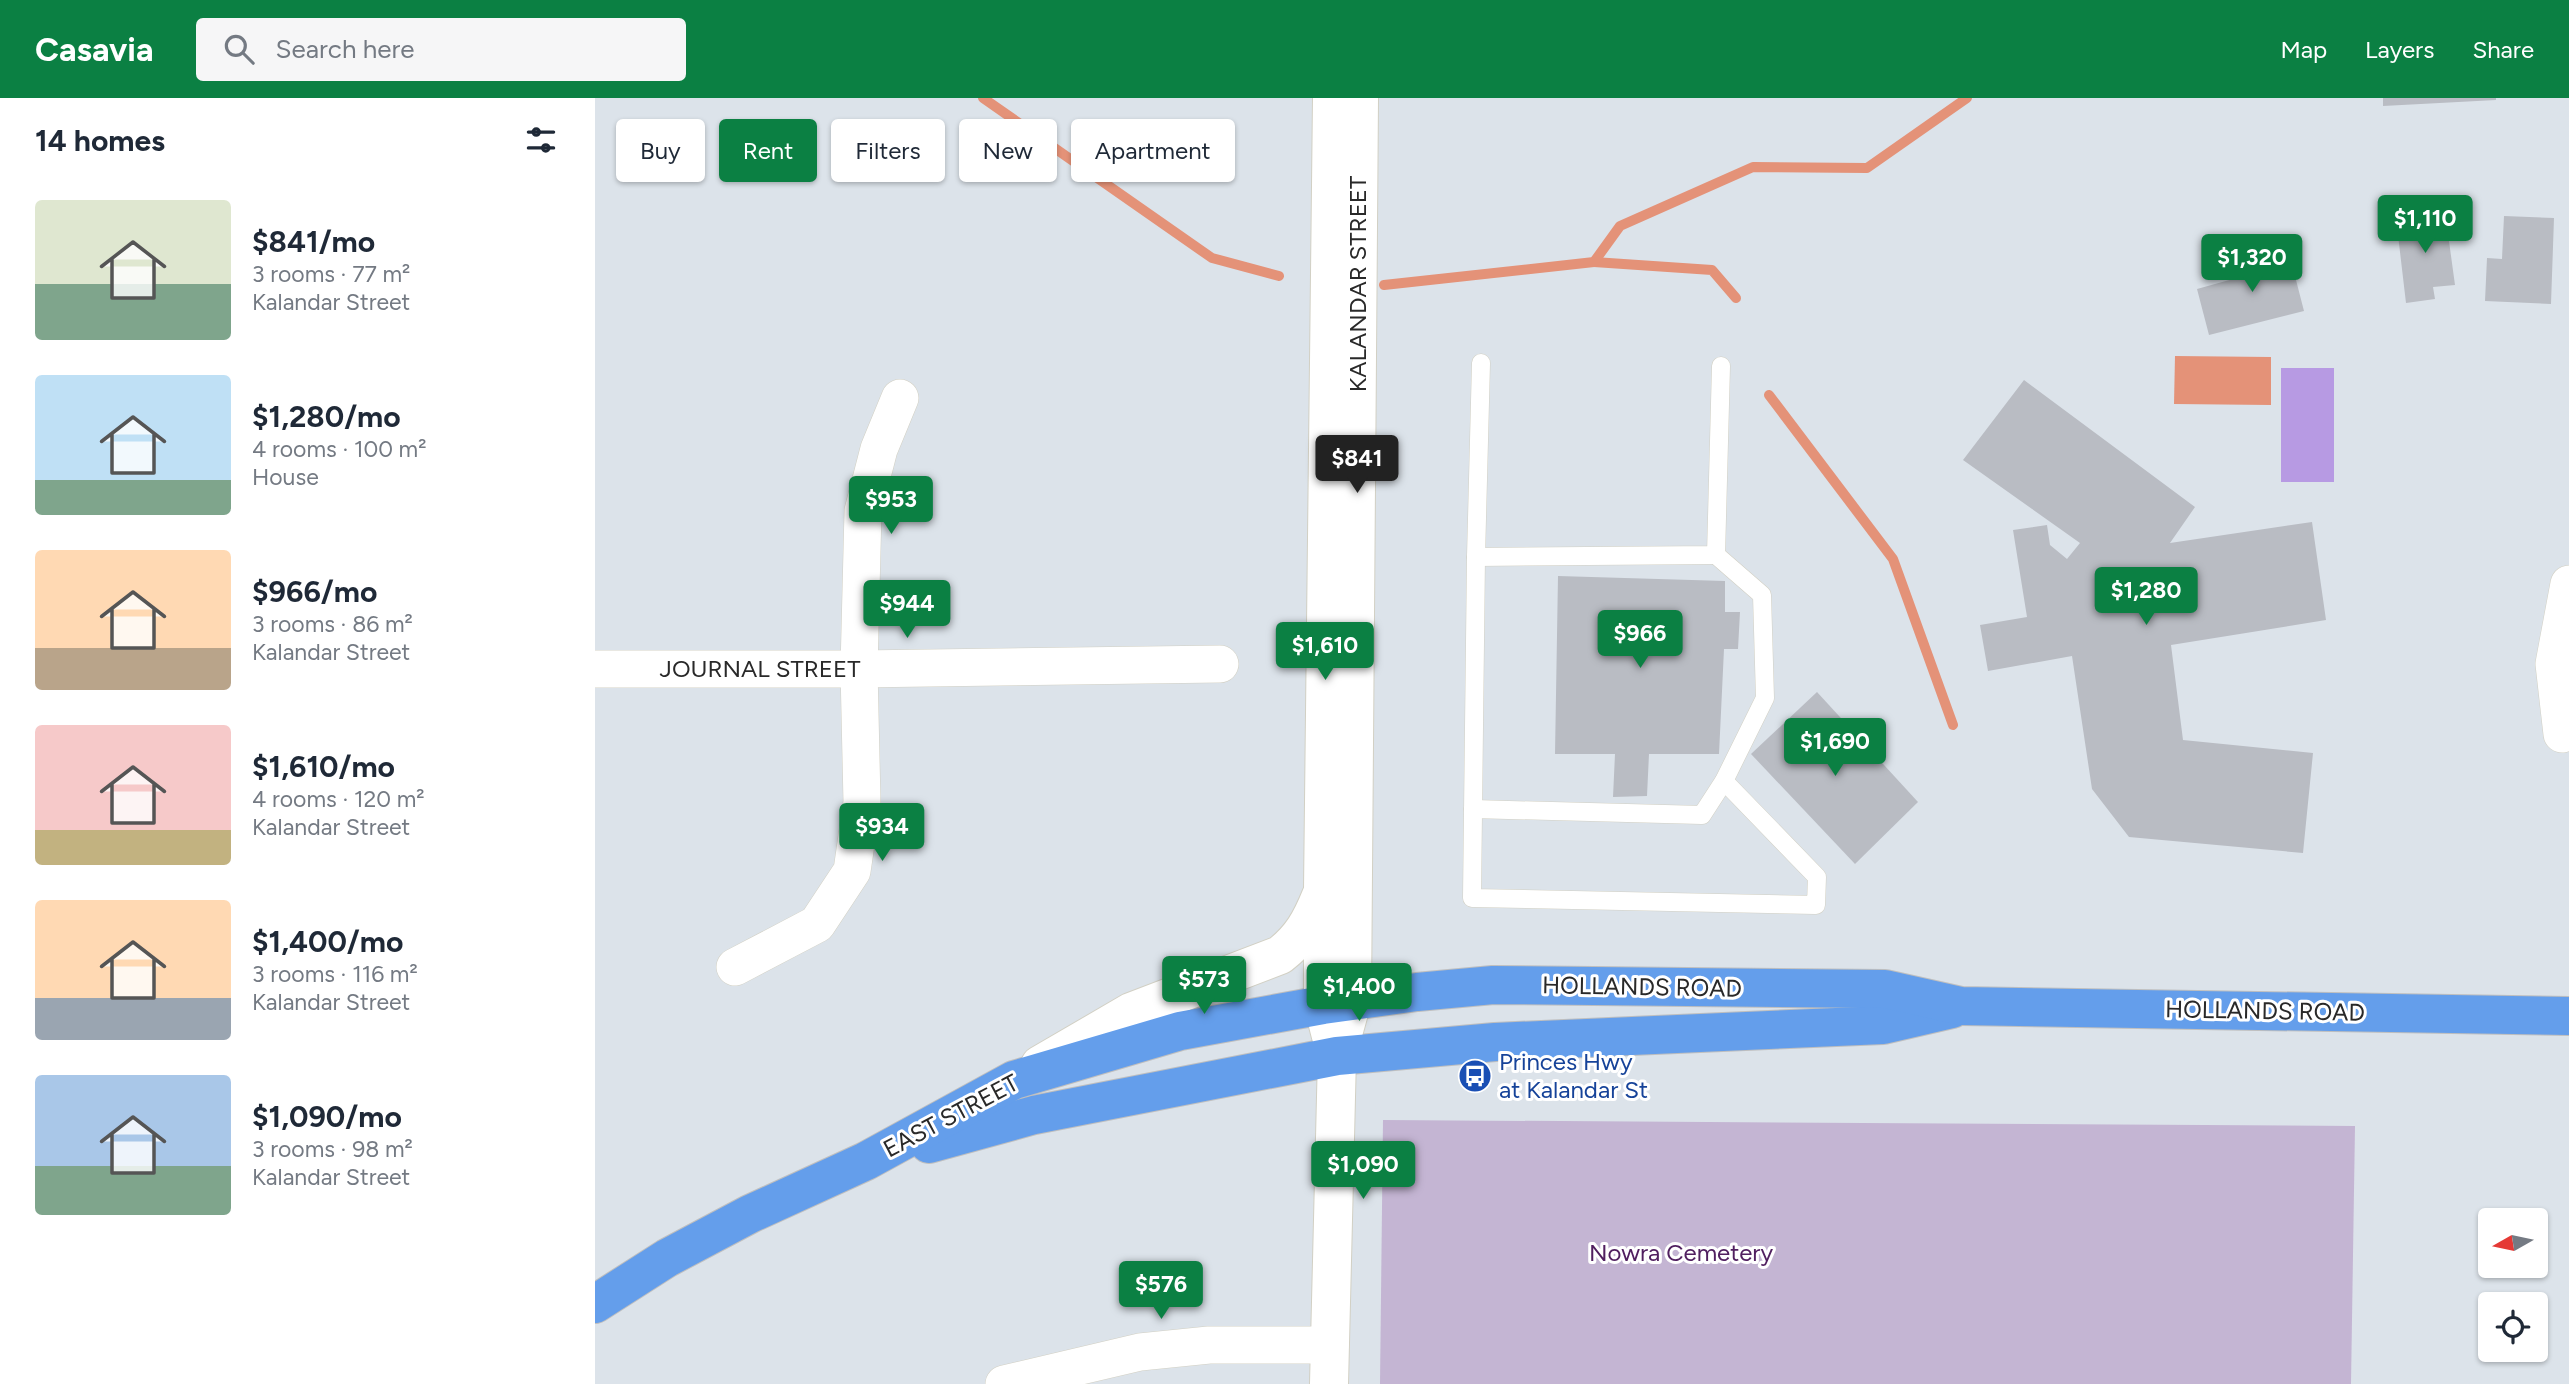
<!DOCTYPE html>
<meta charset="utf-8">
<style>
:root{--surface:#fff;--page:#f6f6f7;--text:#1f2937;--muted:#747a83;--accent:#0b8043}
body{margin:0;font-family:Figtree,sans-serif;background:var(--page);color:var(--text);height:100vh;display:flex;flex-direction:column;font-size:26px;white-space:nowrap}
*{box-sizing:border-box;margin:0}
p{font-size:23px;color:var(--muted)}
.icon{flex:none;width:38px;height:38px;fill:none;stroke:currentColor;stroke-width:2;stroke-linecap:round;stroke-linejoin:round}
.map{position:relative;flex:1;overflow:hidden}
.drawer{display:flex;flex-direction:column;background:var(--surface);width:595px}
.drawer>*{flex:none}
.banner{position:absolute;left:21px;top:21px;width:665px;height:63px;display:flex;gap:14px}
.needle{width:46px;rotate:261deg}
.buttons{position:absolute;left:1883px;top:1110px;display:grid;gap:14px}
.buttons a{display:grid;place-items:center;width:70px;height:70px;border-radius:7px;background:var(--surface);box-shadow:0 2px 5px #0004;font-size:35px}
.price{position:absolute;translate:-50% -60px;padding:0 16px;border-radius:7px;background:var(--accent);color:#fff;font-size:23px;line-height:46px;filter:drop-shadow(0 2px 4px #0008)}
.price::after{content:'';position:absolute;left:50%;top:42px;width:21px;height:16px;margin-left:-10px;background:inherit;clip-path:polygon(0 0,100% 0,50% 100%)}
.price.on{background:#222;color:#fff}
ul{padding:0;list-style:none}
li{display:flex;align-items:center;gap:21px;height:175px;padding:0 35px}
li span{display:grid;place-items:center;flex:none;width:196px;height:140px;border-radius:7px;color:#555}
li>.icon{margin-inline-start:auto}
span .icon{width:84px;height:84px;fill:#fffc;stroke-width:1}
li b{font-size:30px}
h2{display:flex;justify-content:space-between;align-items:center;height:84px;padding:0 35px;font-size:30px}
.tag{padding:0 24px;border-radius:7px;background:var(--surface);box-shadow:0 2px 5px #0004;font-size:24px;line-height:63px}
.tag.on{background:var(--accent);color:#fff}
header{display:flex;align-items:center;gap:42px;box-sizing:border-box;height:98px;padding:0 35px;background:var(--accent);color:#fff}
header strong{font-size:33px}
nav{display:flex;gap:38px;margin-inline-start:auto;font-size:24px}
.search{width:490px;height:63px;background:var(--page);display:flex;align-items:center;gap:18px;box-sizing:border-box;padding:0 24px;border-radius:7px;color:var(--muted);font-size:26px}
main{display:flex;flex:1;min-height:0}
.map>svg:first-child{display:block}
.cemetery{fill:#c4b5d3}
.pitch{fill:#b79ae3}
.water{fill:#e49278}
.lines{fill:none;stroke-linecap:round;stroke-linejoin:round}
.stream{stroke:#e49278;stroke-width:10}
.building{fill:#b9bcc3}
.service-casing{stroke:#d2d0c4;stroke-width:19}
.minor-casing{stroke:#d2d0c4;stroke-width:38}
.secondary-casing{stroke:#d2d0c4;stroke-width:40}
.trunk-casing{stroke:#bfbfbf;stroke-width:40}
.service{stroke:#fff;stroke-width:18}
.minor{stroke:#fff;stroke-width:37}
.secondary{stroke:#fff;stroke-width:38}
.trunk{stroke:#649eeb;stroke-width:38}
.labels{text-anchor:middle;stroke-width:6;stroke-linejoin:round;paint-order:stroke}
.street-label{font-size:24px;fill:#292929;stroke:#fff}
.transit-label{font-size:24px;fill:#164399;stroke:#fff;text-anchor:start}
.park-label{font-size:24px;fill:#512060;stroke:#fff}
</style>
<header>
<strong>Casavia</strong>
<div class="search"><svg class="icon" aria-label="search" viewBox="0 0 24 24"><circle cx="10" cy="10" r="6"/><path d="M15 15l6 6"/></svg>Search here</div>
<nav><a>Map</a><a>Layers</a><a>Share</a></nav>
</header>
<main>
<section class="drawer">
<h2>14 homes<svg class="icon" aria-label="filters" viewBox="0 0 24 24"><path d="M4 7h16M4 17h16"/><circle cx="9" cy="7" r="2"/><circle cx="15" cy="17" r="2"/></svg></h2>
<ul>
<li><span style="background:linear-gradient(#dfe7d0 60%,#7fa58c 0)"><svg class="icon" aria-label="home" viewBox="0 0 24 24"><path d="M3 11l9-7 9 7M6 9v11h12V9"/></svg></span><div><b>$841/mo</b><p>3 rooms · 77 m²</p><p>Kalandar Street</p></div></li>
<li><span style="background:linear-gradient(#bfe0f5 75%,#7fa58c 0)"><svg class="icon" aria-label="home" viewBox="0 0 24 24"><path d="M3 11l9-7 9 7M6 9v11h12V9"/></svg></span><div><b>$1,280/mo</b><p>4 rooms · 100 m²</p><p>House</p></div></li>
<li><span style="background:linear-gradient(#ffd9b3 70%,#b9a48a 0)"><svg class="icon" aria-label="home" viewBox="0 0 24 24"><path d="M3 11l9-7 9 7M6 9v11h12V9"/></svg></span><div><b>$966/mo</b><p>3 rooms · 86 m²</p><p>Kalandar Street</p></div></li>
<li><span style="background:linear-gradient(#f6c9c9 75%,#c2b280 0)"><svg class="icon" aria-label="home" viewBox="0 0 24 24"><path d="M3 11l9-7 9 7M6 9v11h12V9"/></svg></span><div><b>$1,610/mo</b><p>4 rooms · 120 m²</p><p>Kalandar Street</p></div></li>
<li><span style="background:linear-gradient(#ffd9b3 70%,#9aa5b1 0)"><svg class="icon" aria-label="home" viewBox="0 0 24 24"><path d="M3 11l9-7 9 7M6 9v11h12V9"/></svg></span><div><b>$1,400/mo</b><p>3 rooms · 116 m²</p><p>Kalandar Street</p></div></li>
<li><span style="background:linear-gradient(#a9c7e8 65%,#7fa58c 0)"><svg class="icon" aria-label="home" viewBox="0 0 24 24"><path d="M3 11l9-7 9 7M6 9v11h12V9"/></svg></span><div><b>$1,090/mo</b><p>3 rooms · 98 m²</p><p>Kalandar Street</p></div></li>
</ul>
</section>
<div class="map">
<svg width="1974" height="1286" viewBox="0 0 1974 1286">
<rect width="100%" height="100%" fill="#dce3ea"/>
<polygon class="cemetery" points="788,1022 1760,1028 1756,1286 785,1286"/>
<rect class="pitch" x="1686" y="270" width="53" height="114"/>
<polygon class="water" points="1580,258 1676,259 1676,307 1579,306"/>
<g class="lines">
<g class="stream">
<polyline points="388,0 617,160 684,178"/>
<polyline points="999,164 1117,172 1141,200"/>
<polyline points="789,187 999,164 1025,128 1158,69 1272,70 1372,0"/>
<polyline points="1174,297 1298,461 1358,627"/>
</g>
</g>
<g class="building">
<polygon points="1788,0 1901,0 1901,2 1788,8"/>
<polygon points="1850,114 1860,187 1838,189 1840,201 1811,205 1801,120"/>
<polygon points="1909,118 1959,120 1956,206 1890,203 1892,160 1907,161"/>
<polygon points="1693,151 1709,213 1614,237 1602,191 1638,181 1634,166"/>
<polygon points="1429,282 1600,409 1575,445 1717,424 1731,522 1576,547 1588,642 1718,655 1708,755 1534,739 1497,691 1477,558 1393,573 1385,527 1432,519 1418,432 1452,427 1455,447 1472,461 1485,445 1368,362"/>
<polygon points="963,478 1130,483 1130,514 1145,514 1143,551 1129,551 1124,656 1054,656 1052,698 1018,699 1020,656 960,656"/>
<polygon points="1222,594 1323,704 1260,766 1156,656"/>
</g>
<g class="lines">
<defs>
<g id="service">
<polyline points="886,265 881,459 877,800 1221,807 1222,779 1129,683"/>
<polyline points="881,459 1121,457 1126,268"/>
<polyline points="878,711 1107,717 1129,683 1170,600 1167,497 1121,457"/>
</g>
<g id="minor">
<polyline points="0,571 264,571 625,566"/>
<polyline points="1967,636 1959,566 1974,486"/>
<polyline points="140,869 222,826 257,773 267,704 264,571 268,413 284,351 305,300"/>
<polyline points="409,1286 545,1254 614,1247 735,1247"/>
</g>
<g id="secondary">
<polyline points="736,938 728,907 728,792 737,0"/>
<path d="M445,967L536,914L685,857C706,841 716,823 726,798"/>
<polyline points="734,1286 742,958 757,903 764,0"/>
</g>
<g id="trunk">
<polyline points="334,1046 439,1017 742,958 900,944 1288,927 1357,911"/>
<polyline points="0,1206 72,1160 155,1116 271,1063 419,982 585,933 728,907 822,894 898,887 1290,891 1366,908 1974,918"/>
</g>
</defs>
<use href="#service" class="service-casing"/>
<use href="#minor" class="minor-casing"/>
<use href="#secondary" class="secondary-casing"/>
<use href="#trunk" class="trunk-casing"/>
<use href="#service" class="service"/>
<use href="#minor" class="minor"/>
<use href="#secondary" class="secondary"/>
<use href="#trunk" class="trunk"/>
</g>
<defs>
<symbol id="bus-disc" viewBox="-11 -11 22 22"><circle r="9.5" fill="#1a4fb4" stroke="#fff"/><path d="M-5-6H5V4H4V6H2V4H-2V6H-4V4H-5ZM-3.5-4V0h7V-4ZM-3.5 1.2v1.5H-2V1.2ZM2 1.2v1.5H3.5V1.2Z" fill="#fff"/></symbol>
</defs>
<g fill-rule="evenodd">
<use href="#bus-disc" x="861" y="959" width="38" height="38"/>
</g>
<g class="labels">
<g class="street-label">
<text transform="translate(763 186) rotate(-90)" y="8">KALANDAR STREET</text>
<text x="165" y="579">JOURNAL STREET</text>
<text transform="translate(1047 889) rotate(1)" y="8">HOLLANDS ROAD</text>
<text transform="translate(1670 913) rotate(1)" y="8">HOLLANDS ROAD</text>
<text transform="translate(356 1018) rotate(-28)" y="8">EAST STREET</text>
</g>
<g class="transit-label">
<text x="904" y="972">Princes Hwy<tspan x="904" dy="28">at Kalandar St</tspan></text>
</g>
<g class="park-label">
<text x="1086" y="1163">Nowra Cemetery</text>
</g>
</g>
</svg>
<div class="buttons">
<a><svg class="needle" viewBox="-14 -14 28 28"><path d="M0-13l5 13h-10z" fill="#e53935"/><path d="M0 13l5-13h-10z" fill="#747a83"/></svg></a>
<a><svg class="icon" aria-label="locate" viewBox="0 0 24 24"><circle cx="12" cy="12" r="6"/><path d="M12 2v4M12 18v4M2 12h4M18 12h4"/></svg></a>
</div>
<b class="price" style="left:1830px;top:157px">$1,110</b>
<b class="price" style="left:1657px;top:196px">$1,320</b>
<b class="price on" style="left:762px;top:397px">$841</b>
<b class="price" style="left:296px;top:438px">$953</b>
<b class="price" style="left:1551px;top:529px">$1,280</b>
<b class="price" style="left:312px;top:542px">$944</b>
<b class="price" style="left:1045px;top:572px">$966</b>
<b class="price" style="left:730px;top:584px">$1,610</b>
<b class="price" style="left:1240px;top:680px">$1,690</b>
<b class="price" style="left:287px;top:765px">$934</b>
<b class="price" style="left:609px;top:918px">$573</b>
<b class="price" style="left:764px;top:925px">$1,400</b>
<b class="price" style="left:768px;top:1103px">$1,090</b>
<b class="price" style="left:566px;top:1223px">$576</b>
<div class="banner">
<a class="tag">Buy</a>
<a class="tag on">Rent</a>
<a class="tag">Filters</a>
<a class="tag">New</a>
<a class="tag">Apartment</a>
</div>
</div>
</main>
